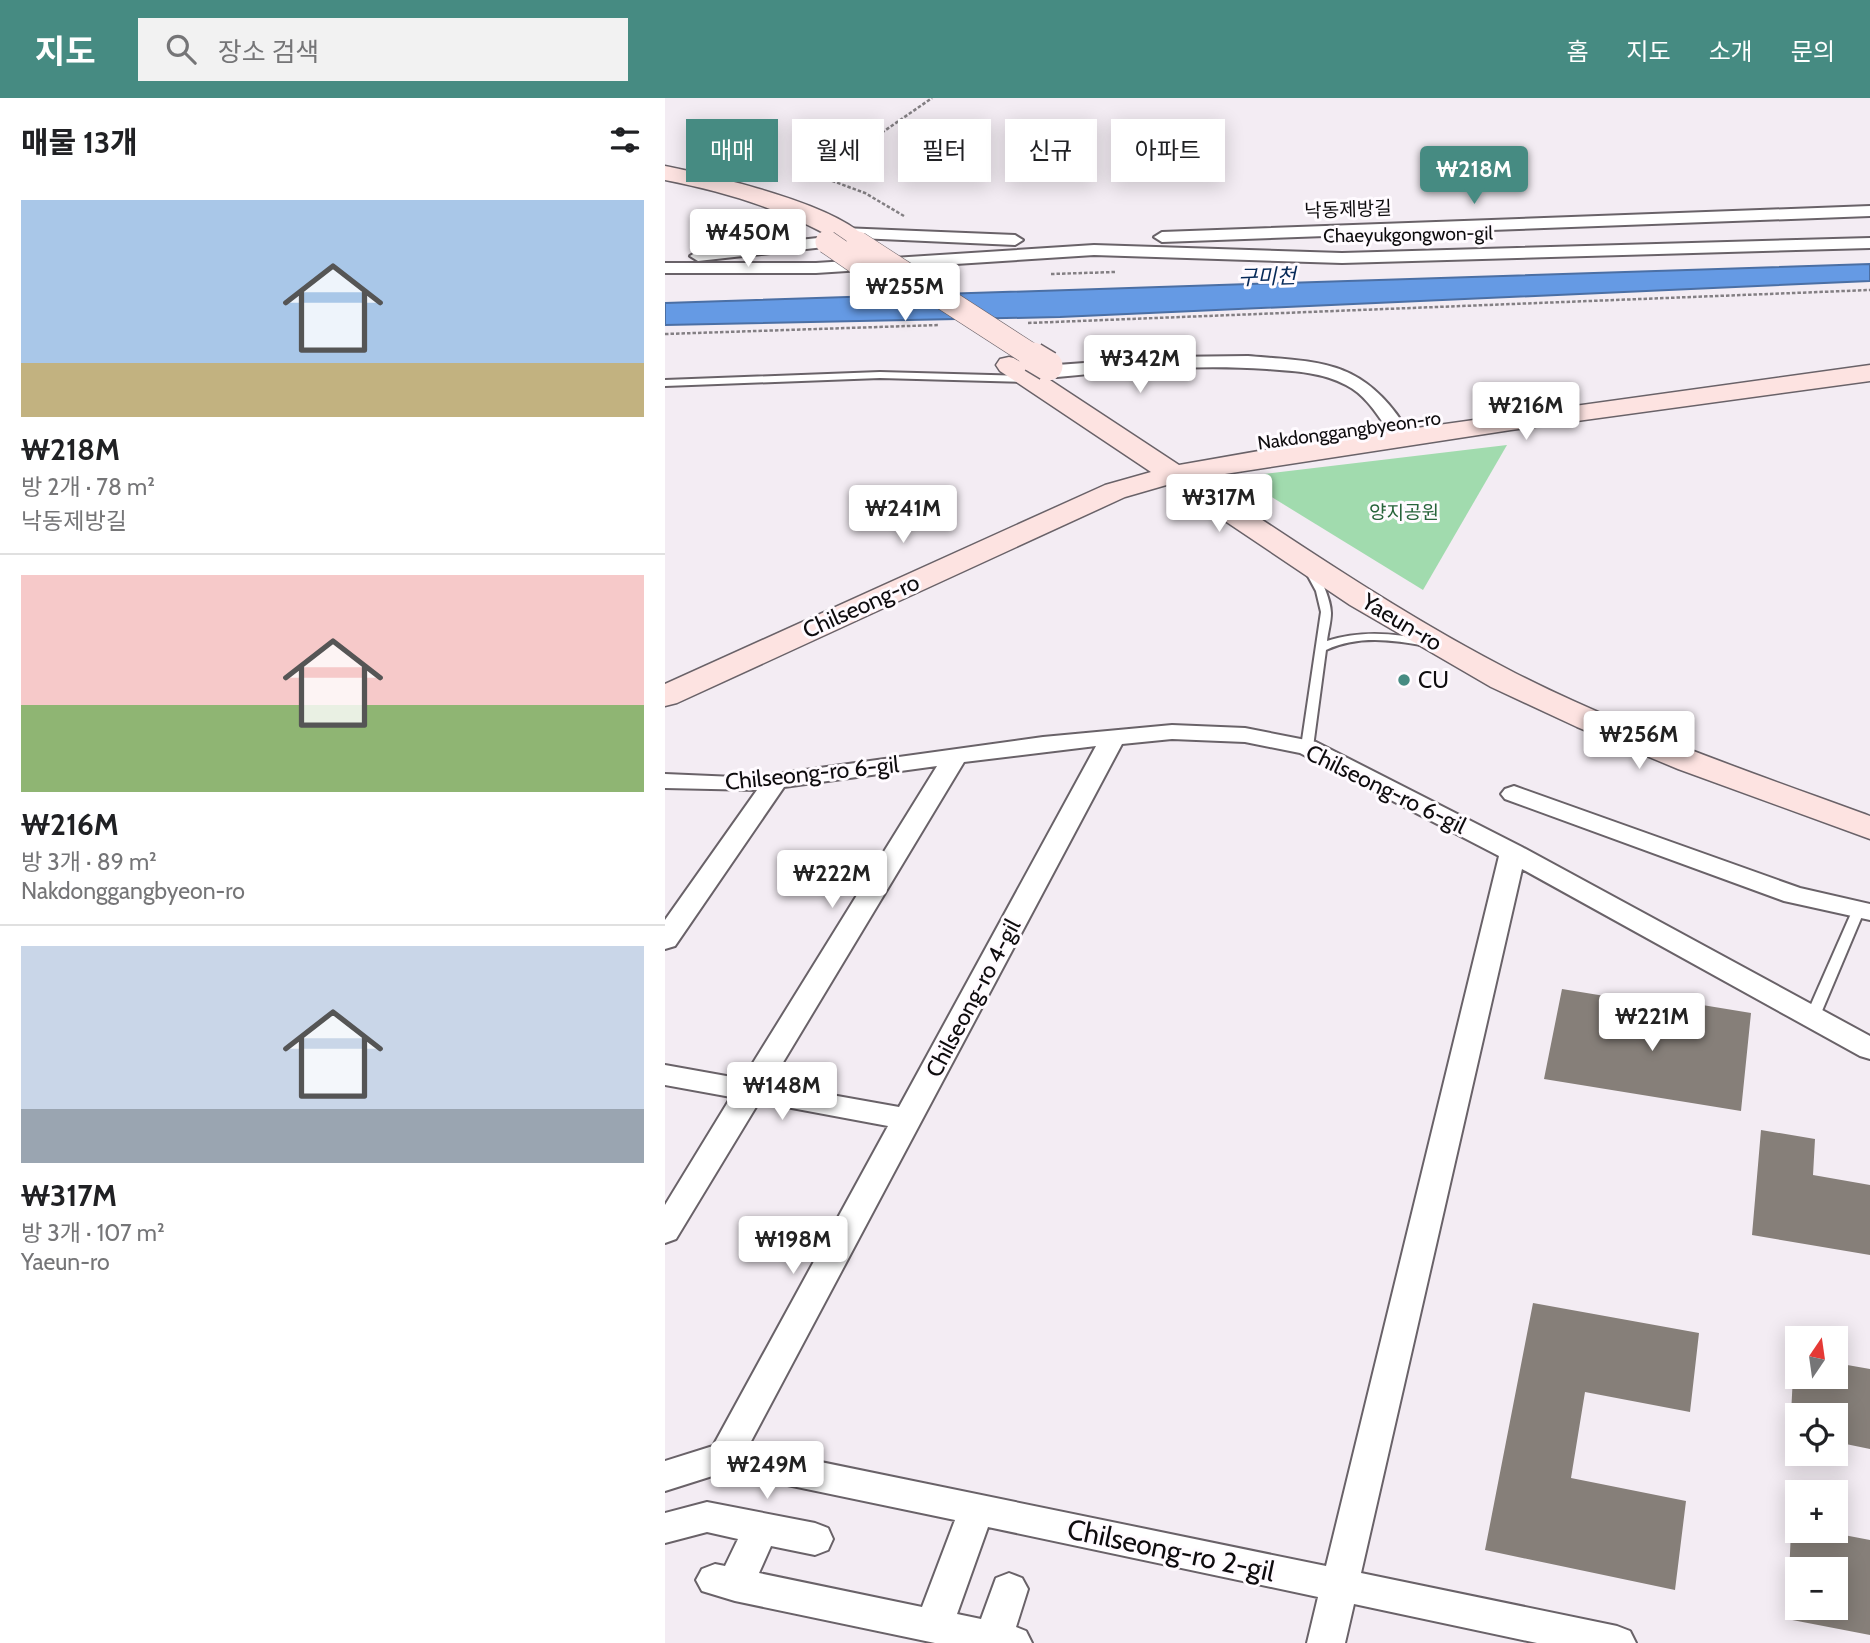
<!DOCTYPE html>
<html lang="ko">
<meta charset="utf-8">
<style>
:root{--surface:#fff;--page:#f2f2f2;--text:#202124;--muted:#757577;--line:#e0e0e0;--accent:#468b82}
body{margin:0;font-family:Cabin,"Noto Sans KR",sans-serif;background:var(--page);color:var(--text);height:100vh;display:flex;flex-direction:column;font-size:26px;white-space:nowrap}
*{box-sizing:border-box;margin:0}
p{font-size:23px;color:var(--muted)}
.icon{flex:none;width:38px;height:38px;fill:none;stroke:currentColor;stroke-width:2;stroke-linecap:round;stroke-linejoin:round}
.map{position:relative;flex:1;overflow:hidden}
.panel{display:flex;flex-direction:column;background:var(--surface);width:665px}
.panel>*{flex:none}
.banner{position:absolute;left:21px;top:21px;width:665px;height:63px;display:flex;gap:14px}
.needle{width:46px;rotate:13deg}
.tools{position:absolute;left:1120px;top:1228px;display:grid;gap:14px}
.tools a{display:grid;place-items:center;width:63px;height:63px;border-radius:0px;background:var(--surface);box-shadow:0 4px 18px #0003;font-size:35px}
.price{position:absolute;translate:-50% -60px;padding:0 16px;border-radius:7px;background:#fff;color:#222;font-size:23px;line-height:46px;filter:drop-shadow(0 2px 4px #0008)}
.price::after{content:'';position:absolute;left:50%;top:42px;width:21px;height:16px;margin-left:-10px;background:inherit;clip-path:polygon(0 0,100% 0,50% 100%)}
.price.on{background:var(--accent);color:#fff}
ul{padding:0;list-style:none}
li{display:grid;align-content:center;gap:14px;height:371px;padding:0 21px}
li+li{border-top:2px solid var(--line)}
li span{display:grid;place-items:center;height:217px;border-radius:0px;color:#555}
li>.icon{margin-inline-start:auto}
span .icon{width:126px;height:126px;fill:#fffc;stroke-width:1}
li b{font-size:30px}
h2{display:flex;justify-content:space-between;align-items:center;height:84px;padding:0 21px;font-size:30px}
.tag{padding:0 24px;border-radius:0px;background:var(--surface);box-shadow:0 4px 18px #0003;font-size:24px;line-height:63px}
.tag.on{background:var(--accent);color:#fff}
header{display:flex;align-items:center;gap:42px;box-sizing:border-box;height:98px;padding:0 35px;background:var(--accent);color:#fff}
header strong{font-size:33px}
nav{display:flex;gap:38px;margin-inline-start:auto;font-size:24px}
.search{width:490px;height:63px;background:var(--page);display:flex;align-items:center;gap:18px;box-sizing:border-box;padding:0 24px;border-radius:0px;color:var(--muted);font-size:26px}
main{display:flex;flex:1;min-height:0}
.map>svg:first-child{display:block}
.green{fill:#a1dbae}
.water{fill:#659ae4;stroke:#4b6fa4;stroke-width:2}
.building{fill:#867f79;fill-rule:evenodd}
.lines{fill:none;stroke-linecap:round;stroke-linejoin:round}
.lane-casing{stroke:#696268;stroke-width:4}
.street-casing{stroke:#696268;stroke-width:4}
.secondary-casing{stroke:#696268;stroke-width:3}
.path{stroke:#837f83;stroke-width:2.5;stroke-dasharray:3.5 2;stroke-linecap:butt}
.lane{fill:#fff;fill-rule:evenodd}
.street{fill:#fff;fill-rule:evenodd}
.secondary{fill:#fde3e1;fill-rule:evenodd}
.secondary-bridge-far1-casing{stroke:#696268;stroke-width:24;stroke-linecap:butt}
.secondary-bridge-casing{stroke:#696268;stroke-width:32;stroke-linecap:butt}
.secondary-bridge-far1{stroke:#fde3e1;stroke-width:23}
.secondary-bridge{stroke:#fde3e1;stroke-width:29}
.poi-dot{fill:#468b82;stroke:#fffbff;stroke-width:2.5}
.labels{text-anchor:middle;stroke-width:6;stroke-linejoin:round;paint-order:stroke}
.far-street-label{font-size:19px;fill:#0e0c0e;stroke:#fffbff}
.far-park-label{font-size:19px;fill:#27643a;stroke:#fffbff}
.far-water-label{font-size:21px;font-style:italic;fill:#072a59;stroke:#fffbff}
.street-label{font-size:23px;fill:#0e0c0e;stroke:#fffbff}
.poi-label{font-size:23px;fill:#0e0c0e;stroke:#fffbff;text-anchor:start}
.near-street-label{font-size:28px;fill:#0e0c0e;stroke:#fffbff}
</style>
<header>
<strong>지도</strong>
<div class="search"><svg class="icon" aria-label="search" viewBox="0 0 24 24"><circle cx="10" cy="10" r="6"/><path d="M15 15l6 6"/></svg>장소 검색</div>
<nav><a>홈</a><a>지도</a><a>소개</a><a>문의</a></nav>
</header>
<main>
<section class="panel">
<h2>매물 13개<svg class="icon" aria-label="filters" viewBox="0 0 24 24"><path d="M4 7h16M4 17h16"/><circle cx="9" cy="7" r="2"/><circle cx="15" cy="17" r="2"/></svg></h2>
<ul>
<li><span style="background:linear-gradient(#a9c7e8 75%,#c2b280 0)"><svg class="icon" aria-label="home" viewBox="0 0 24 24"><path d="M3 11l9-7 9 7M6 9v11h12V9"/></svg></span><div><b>₩218M</b><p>방 2개 · 78 m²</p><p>낙동제방길</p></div></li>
<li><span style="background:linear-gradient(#f6c9c9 60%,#8fb573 0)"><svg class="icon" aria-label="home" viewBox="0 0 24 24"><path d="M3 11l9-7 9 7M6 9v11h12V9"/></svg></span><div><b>₩216M</b><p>방 3개 · 89 m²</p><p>Nakdonggangbyeon-ro</p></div></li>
<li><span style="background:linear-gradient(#c9d6e8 75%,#9aa5b1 0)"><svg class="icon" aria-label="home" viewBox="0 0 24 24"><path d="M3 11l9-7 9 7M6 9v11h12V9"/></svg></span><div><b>₩317M</b><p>방 3개 · 107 m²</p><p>Yaeun-ro</p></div></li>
</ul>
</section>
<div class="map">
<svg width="1205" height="1545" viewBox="0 0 1205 1545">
<rect width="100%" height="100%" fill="#f3ecf3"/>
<polygon class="green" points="842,347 758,492 574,379"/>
<polygon class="water" points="1205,166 1205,183 395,219 0,227 0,205"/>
<g class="building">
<polygon points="897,891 946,899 941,930 1007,940 1013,903 1086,915 1076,1013 879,981"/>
<polygon points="1096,1032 1150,1041 1148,1077 1205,1087 1205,1157 1087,1137"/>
<polygon points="868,1205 1034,1235 1025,1314 920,1294 906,1380 1021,1403 1010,1492 820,1452"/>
<polygon points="1129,1258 1132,1258 1132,1279 1171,1279 1171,1265 1205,1271 1205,1351 1171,1344 1171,1318 1132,1318 1132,1337 1125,1336"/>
<path d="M1126,1433H1158L1205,1442V1537L1122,1521ZM1132,1472H1171V1510H1132Z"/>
</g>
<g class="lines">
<defs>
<g id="lane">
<polygon points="215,274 361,278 365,281 361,284 215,280 0,288 0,282"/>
<path d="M643,466C654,472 666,502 666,515C666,524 663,534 662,543C696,532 731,535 765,543L766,545L761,548C727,542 694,537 661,552L648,649L642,652L636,649L656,514L651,493L638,469Z"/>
<polygon points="1194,807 1200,811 1154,920 1152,923 1142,923 1140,920 1188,811"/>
</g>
<g id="street">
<polygon points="1205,108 1205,118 497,144 489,139 497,134"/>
<polygon points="177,130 350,137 358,142 350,147 171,139 169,135"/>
<polygon points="162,139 168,140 170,144 168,148 33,163 25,158 33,153"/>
<polygon points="1205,140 1205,150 677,165 429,157 151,175 0,175 0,165 151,165 429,147 677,155"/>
<path d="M583,258C653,264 695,261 738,325L728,331L721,329C710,313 699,296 681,287C657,274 629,273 602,271C532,266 462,272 392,279L383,273L392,267L501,259Z"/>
<path d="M507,627L580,630L651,644L857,749L1205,938V961L1195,958L857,771L696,1475L952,1528L965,1533L971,1545H872L689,1506L680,1545H642L653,1499L323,1429L292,1516L316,1521L331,1480L344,1475L357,1480L363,1491L351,1529L361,1533L367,1545H270L70,1503L37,1493L31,1482L37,1471L50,1466L60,1468L73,1441L42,1434L0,1445V1415L42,1404L150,1425L163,1430L168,1441L163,1452L150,1457L106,1448L94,1475L257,1509L290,1422L60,1374L0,1393V1363L48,1348L223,1028L94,1004L11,1141L0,1145V1107L66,999L0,987V967L78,981L272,668L119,689L10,848L0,851V822L92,692L0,690V676L70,679L111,676L378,639ZM507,641L580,644L635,655L834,758L661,1468L83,1349L457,646ZM431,648L234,1009L105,986L299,664Z"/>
<polygon points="849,688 1135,790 1205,806 1205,822 1119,803 840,701 836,696 840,691"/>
</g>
<g id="secondary">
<path d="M0,68C45,77 179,107 205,145L201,150H185C127,114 66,95 0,82Z"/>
<path d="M344,259L353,261L514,367L622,348L1205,267V283L846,332L534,380C637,448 740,519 850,575C964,633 1085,674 1205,718V741L1013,671L912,629L826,589L685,507L505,386L460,399L12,605L0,608V586L440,387L486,374L335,273L331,267L335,261Z"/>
</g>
</defs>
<use href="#lane" class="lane-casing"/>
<use href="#street" class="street-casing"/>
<use href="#secondary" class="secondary-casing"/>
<g class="path">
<polyline points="239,118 200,95 154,78 267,0"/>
<polyline points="386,176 450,174"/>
<polyline points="363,225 1205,192"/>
<polyline points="0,236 274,227"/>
</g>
<use href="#lane" class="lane"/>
<use href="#street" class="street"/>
<use href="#secondary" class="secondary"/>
<defs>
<g id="secondary-bridge-far1">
<polyline points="162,144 210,177"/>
<polyline points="193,145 371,260"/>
</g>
<polyline id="secondary-bridge" points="368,259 383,268"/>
</defs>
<use href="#secondary-bridge-far1" class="secondary-bridge-far1-casing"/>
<use href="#secondary-bridge" class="secondary-bridge-casing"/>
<use href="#secondary-bridge-far1" class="secondary-bridge-far1"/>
<use href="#secondary-bridge" class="secondary-bridge"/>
</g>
<circle class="poi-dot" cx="739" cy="582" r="7"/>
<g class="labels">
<g class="far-street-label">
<text transform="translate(683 111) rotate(-2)" y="7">낙동제방길</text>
<text transform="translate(743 136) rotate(-1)" y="7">Chaeyukgongwon-gil</text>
<text transform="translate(684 332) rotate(-8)" y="7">Nakdonggangbyeon-ro</text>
</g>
<g class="far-park-label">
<text x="739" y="421">양지공원</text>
</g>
<g class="far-water-label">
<text transform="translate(602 179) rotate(-2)" y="7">구미천</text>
</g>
<g class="street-label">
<text transform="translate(196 508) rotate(-24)" y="8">Chilseong-ro</text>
<text transform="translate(737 524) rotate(31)" y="8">Yaeun-ro</text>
<text transform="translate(147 675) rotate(-6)" y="8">Chilseong-ro 6-gil</text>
<text transform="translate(721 691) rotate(26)" y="8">Chilseong-ro 6-gil</text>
<text transform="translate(308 900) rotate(-62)" y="8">Chilseong-ro 4-gil</text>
</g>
<g class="poi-label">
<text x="753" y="590">CU</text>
</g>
<g class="near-street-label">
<text transform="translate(506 1452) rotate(12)" y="10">Chilseong-ro 2-gil</text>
</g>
</g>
</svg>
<div class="tools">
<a><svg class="needle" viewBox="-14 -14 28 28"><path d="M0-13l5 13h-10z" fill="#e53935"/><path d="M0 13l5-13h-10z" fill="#757577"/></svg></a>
<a><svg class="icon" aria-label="locate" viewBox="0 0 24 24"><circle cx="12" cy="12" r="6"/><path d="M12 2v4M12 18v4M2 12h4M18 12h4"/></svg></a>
<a>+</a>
<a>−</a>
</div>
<b class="price on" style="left:809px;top:108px">₩218M</b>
<b class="price" style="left:83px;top:171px">₩450M</b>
<b class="price" style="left:240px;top:225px">₩255M</b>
<b class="price" style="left:475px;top:297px">₩342M</b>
<b class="price" style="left:861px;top:344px">₩216M</b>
<b class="price" style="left:554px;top:436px">₩317M</b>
<b class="price" style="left:238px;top:447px">₩241M</b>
<b class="price" style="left:974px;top:673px">₩256M</b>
<b class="price" style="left:167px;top:812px">₩222M</b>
<b class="price" style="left:987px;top:955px">₩221M</b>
<b class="price" style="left:117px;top:1024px">₩148M</b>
<b class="price" style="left:128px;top:1178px">₩198M</b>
<b class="price" style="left:102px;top:1403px">₩249M</b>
<div class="banner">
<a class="tag on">매매</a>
<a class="tag">월세</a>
<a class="tag">필터</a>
<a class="tag">신규</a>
<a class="tag">아파트</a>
</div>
</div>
</main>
